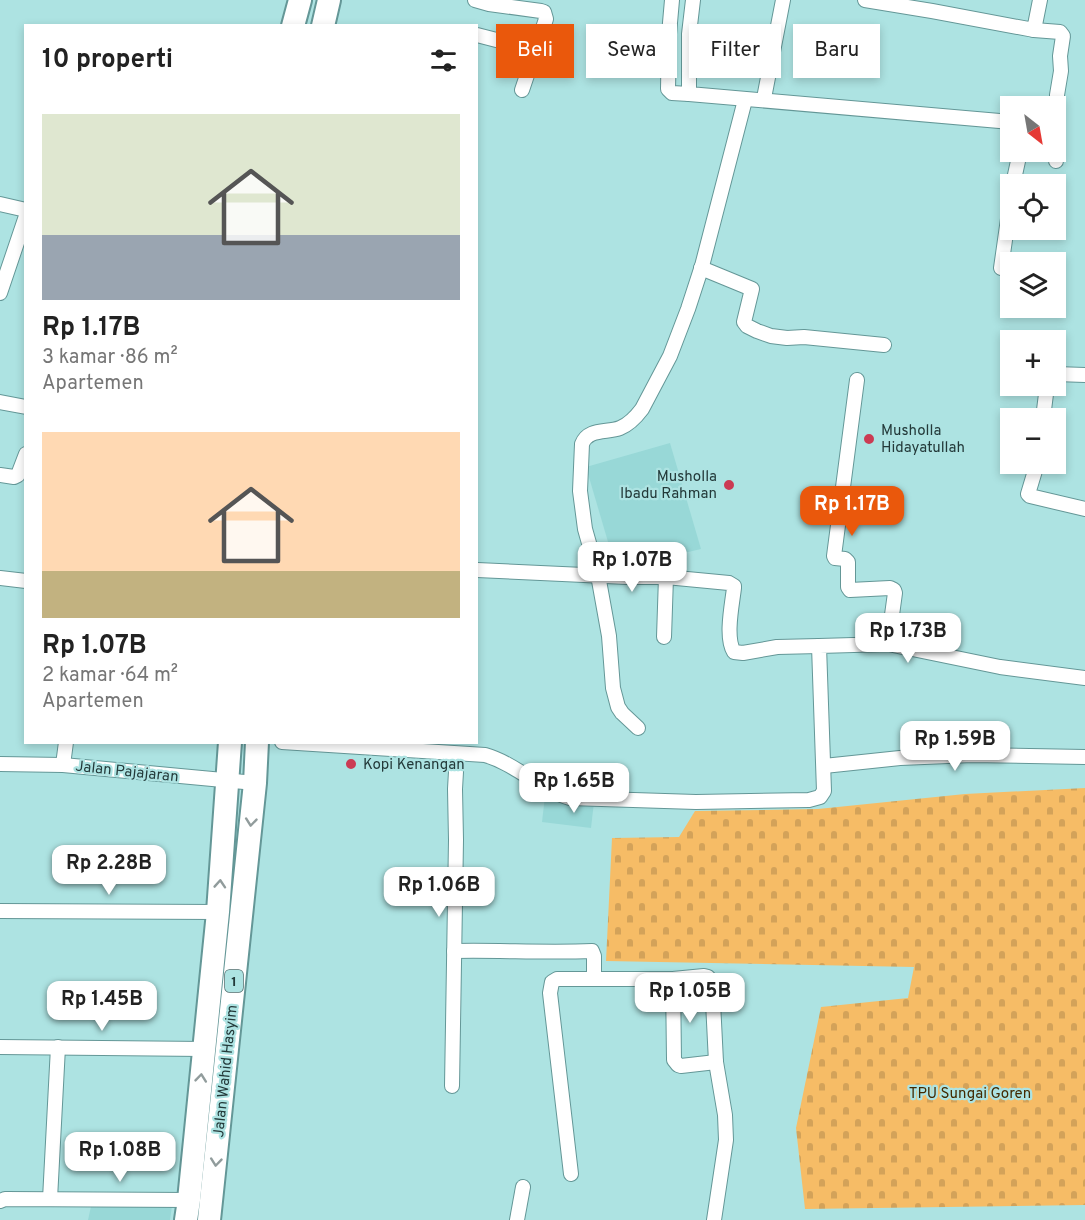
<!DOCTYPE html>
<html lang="id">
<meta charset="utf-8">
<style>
:root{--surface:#fff;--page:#f2f2f2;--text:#222;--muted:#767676;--accent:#ea580c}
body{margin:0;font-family:Overpass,sans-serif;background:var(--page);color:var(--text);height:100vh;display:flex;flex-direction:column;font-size:22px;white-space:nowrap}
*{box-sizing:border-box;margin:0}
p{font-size:20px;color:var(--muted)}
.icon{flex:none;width:33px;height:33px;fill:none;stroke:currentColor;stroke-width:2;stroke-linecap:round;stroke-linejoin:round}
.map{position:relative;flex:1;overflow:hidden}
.drawer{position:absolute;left:24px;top:24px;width:454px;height:720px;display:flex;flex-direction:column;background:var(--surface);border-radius:0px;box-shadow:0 3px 9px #0003}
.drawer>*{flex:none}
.hud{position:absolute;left:496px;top:24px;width:498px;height:54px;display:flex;gap:12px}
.needle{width:39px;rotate:149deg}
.tools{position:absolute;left:1000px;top:96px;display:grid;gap:12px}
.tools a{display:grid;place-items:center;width:66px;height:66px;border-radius:0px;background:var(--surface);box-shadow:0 3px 9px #0003;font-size:30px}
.price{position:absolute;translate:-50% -51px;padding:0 14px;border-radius:12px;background:#fff;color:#222;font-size:20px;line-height:39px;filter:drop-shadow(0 2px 3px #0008)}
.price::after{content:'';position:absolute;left:50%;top:36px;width:18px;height:14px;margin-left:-9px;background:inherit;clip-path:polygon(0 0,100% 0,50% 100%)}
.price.current{background:var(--accent);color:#fff}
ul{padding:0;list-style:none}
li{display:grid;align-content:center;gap:12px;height:318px;padding:0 18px}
li span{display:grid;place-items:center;height:186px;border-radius:0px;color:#555}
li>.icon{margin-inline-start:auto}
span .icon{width:108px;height:108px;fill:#fffc;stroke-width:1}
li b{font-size:26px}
h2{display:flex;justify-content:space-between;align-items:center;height:72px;padding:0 18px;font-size:26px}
.chip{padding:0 21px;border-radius:0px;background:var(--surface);box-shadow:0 3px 9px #0003;font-size:21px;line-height:54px}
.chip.current{background:var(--accent);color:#fff}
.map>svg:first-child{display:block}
.built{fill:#98d8d7}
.cemetery{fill:url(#cemetery-stones)}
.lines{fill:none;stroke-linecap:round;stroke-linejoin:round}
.minor-casing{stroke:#649797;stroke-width:16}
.trunk-casing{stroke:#649797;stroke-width:26}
.minor{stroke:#fff;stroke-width:14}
.trunk{stroke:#fff;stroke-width:22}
.oneway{stroke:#919c9c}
.poi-dot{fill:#cb3b53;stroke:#ade3e2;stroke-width:2}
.labels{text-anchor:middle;stroke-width:4.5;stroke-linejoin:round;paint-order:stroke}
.shield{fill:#ade3e2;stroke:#4c6c6c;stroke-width:1.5}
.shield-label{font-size:14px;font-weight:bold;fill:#233939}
.poi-label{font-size:15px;fill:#233939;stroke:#ade3e2;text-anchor:start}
.street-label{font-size:15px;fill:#233939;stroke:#ade3e2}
.park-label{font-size:15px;fill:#422900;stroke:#ade3e2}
</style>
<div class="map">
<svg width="1085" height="1220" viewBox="0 0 1085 1220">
<defs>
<pattern id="cemetery-stones" width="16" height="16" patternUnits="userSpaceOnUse" patternTransform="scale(1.5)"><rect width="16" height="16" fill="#f6bc66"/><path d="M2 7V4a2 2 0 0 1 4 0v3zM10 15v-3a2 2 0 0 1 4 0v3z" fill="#d3a259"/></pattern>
</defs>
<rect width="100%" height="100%" fill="#ade3e2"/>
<g class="built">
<polygon points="670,443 701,549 616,569 586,467"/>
<polygon points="545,796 594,802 591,828 542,822"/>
<polygon points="92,1202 172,1206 170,1220 88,1220"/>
</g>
<polygon class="cemetery" points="1085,788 1085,1205 805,1209 796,1128 821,1007 908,998 914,967 606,961 612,838 679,837 695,811 818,809 965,794"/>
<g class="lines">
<defs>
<g id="minor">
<polyline points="475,0 489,4 541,11 544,12 546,19 522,90"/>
<polyline points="672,0 669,34 668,89 672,93 689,94"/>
<polyline points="693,0 689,34 689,94 1011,122"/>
<polyline points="865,0 932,11 1034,30 1040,0"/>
<polyline points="1034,30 1060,32 1063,36 1060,56 1061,71 1057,95 1058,124 1056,161"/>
<polyline points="477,35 535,50"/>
<polyline points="765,93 783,0"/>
<polyline points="1013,184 1020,152"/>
<polyline points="0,204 26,210"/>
<polyline points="701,268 752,289 744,322 747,326 757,331 771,336 787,338 804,337 884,345"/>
<polyline points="1001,268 1011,198"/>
<polyline points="0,293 26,216"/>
<polyline points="1056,374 1085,375"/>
<polyline points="857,380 834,556 835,558 845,559 848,562 848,587 850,590 890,588 894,590 895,593 888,644"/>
<polyline points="0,402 26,407"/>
<polyline points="1043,418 1047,386"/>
<polyline points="1037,464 1028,494 1030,496 1085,509"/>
<polyline points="0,475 14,477 18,475 26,454"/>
<path d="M477,570L627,577H666L729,583L734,586V588C732,605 725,638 734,652L743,653L777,647L819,646"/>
<polyline points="0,578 26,581"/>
<polyline points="664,637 666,577"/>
<path d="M638,728L622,713L618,707L613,688L609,636L598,575L585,529L580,491L582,444C588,428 607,433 620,428C630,424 636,417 642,409L670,356L688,309L702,266L745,100"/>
<path d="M282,742L485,755C516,764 539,789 570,798L696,802L809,800L820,797L824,791L819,646L888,644L1000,667L1085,678"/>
<polyline points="0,764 63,765 255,783"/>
<polyline points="63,765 66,742"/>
<polyline points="824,766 900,758 972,755 1085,757"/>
<polyline points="0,911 218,912"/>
<path d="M454,951C500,950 546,953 592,951L594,956V978"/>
<polyline points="673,979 674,1060 678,1065 681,1066 716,1062"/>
<polyline points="0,1047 204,1049"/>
<polyline points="452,1086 456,840 455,789 457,754"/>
<polyline points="571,1174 550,993 552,982 557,979 673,979 704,976 708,977 712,982 716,1062 725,1115 726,1140 714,1220"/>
<polyline points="50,1199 58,1047"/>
<polyline points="0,1201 5,1199 189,1200"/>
<polyline points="517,1220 523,1187"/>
</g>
<g id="trunk">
<polyline points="293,26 300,0"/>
<polyline points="323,26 329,0"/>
<polyline points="186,1220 189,1200 218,912 230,742"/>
<polyline points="209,1220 255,783 257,742"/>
</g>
</defs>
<use href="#minor" class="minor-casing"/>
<use href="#trunk" class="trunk-casing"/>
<use href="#minor" class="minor"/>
<use href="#trunk" class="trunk"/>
</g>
<defs><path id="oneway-chevron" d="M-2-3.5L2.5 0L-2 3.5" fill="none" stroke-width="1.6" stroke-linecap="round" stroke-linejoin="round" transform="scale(1.5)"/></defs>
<g class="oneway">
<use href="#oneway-chevron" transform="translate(251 822) rotate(96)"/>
<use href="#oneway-chevron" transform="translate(220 884) rotate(-86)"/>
<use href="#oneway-chevron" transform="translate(201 1078) rotate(-84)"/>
<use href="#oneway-chevron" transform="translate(216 1162) rotate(96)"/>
</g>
<g class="poi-dot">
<circle cx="869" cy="439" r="6"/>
<circle cx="729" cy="485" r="6"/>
<circle cx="351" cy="764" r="6"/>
</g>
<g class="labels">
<rect class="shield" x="225" y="970" width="18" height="22" rx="4.5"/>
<g class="shield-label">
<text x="234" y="986">1</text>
</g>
<g class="poi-label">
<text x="881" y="435">Musholla<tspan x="881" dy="17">Hidayatullah</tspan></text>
<text x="717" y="481" text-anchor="end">Musholla<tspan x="717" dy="17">Ibadu Rahman</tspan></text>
<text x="363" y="769">Kopi Kenangan</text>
</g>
<g class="street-label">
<text transform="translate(127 771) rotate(6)" y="5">Jalan Pajajaran</text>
<text transform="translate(225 1071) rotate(-84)" y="5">Jalan Wahid Hasyim</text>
</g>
<g class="park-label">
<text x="970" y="1098">TPU Sungai Goren</text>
</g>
</g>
</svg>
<div class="tools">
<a><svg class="needle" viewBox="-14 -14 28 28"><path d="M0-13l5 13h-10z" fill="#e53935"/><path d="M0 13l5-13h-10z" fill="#767676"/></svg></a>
<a><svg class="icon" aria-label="locate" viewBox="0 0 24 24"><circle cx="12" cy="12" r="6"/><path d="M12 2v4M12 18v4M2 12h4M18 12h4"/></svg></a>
<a><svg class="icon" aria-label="layers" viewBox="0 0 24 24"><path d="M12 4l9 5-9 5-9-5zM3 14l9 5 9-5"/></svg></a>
<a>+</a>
<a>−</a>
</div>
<b class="price current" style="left:852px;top:537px">Rp 1.17B</b>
<b class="price" style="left:632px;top:593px">Rp 1.07B</b>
<b class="price" style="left:908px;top:664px">Rp 1.73B</b>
<b class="price" style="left:955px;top:772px">Rp 1.59B</b>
<b class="price" style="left:574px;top:814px">Rp 1.65B</b>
<b class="price" style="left:109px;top:896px">Rp 2.28B</b>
<b class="price" style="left:439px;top:918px">Rp 1.06B</b>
<b class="price" style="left:690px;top:1024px">Rp 1.05B</b>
<b class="price" style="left:102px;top:1032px">Rp 1.45B</b>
<b class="price" style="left:120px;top:1183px">Rp 1.08B</b>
<div class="hud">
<a class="chip current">Beli</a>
<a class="chip">Sewa</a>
<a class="chip">Filter</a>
<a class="chip">Baru</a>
</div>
<section class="drawer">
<h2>10 properti<svg class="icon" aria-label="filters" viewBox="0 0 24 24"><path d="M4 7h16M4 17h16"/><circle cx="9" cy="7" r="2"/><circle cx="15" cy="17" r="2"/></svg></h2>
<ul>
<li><span style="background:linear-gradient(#dfe7d0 65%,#9aa5b1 0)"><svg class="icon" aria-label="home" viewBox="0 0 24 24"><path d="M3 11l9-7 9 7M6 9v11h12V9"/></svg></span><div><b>Rp 1.17B</b><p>3 kamar · 86 m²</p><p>Apartemen</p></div></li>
<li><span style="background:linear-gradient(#ffd9b3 75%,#c2b280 0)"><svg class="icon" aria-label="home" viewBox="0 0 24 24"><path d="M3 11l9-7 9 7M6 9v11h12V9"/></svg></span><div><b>Rp 1.07B</b><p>2 kamar · 64 m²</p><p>Apartemen</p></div></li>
</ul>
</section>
</div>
